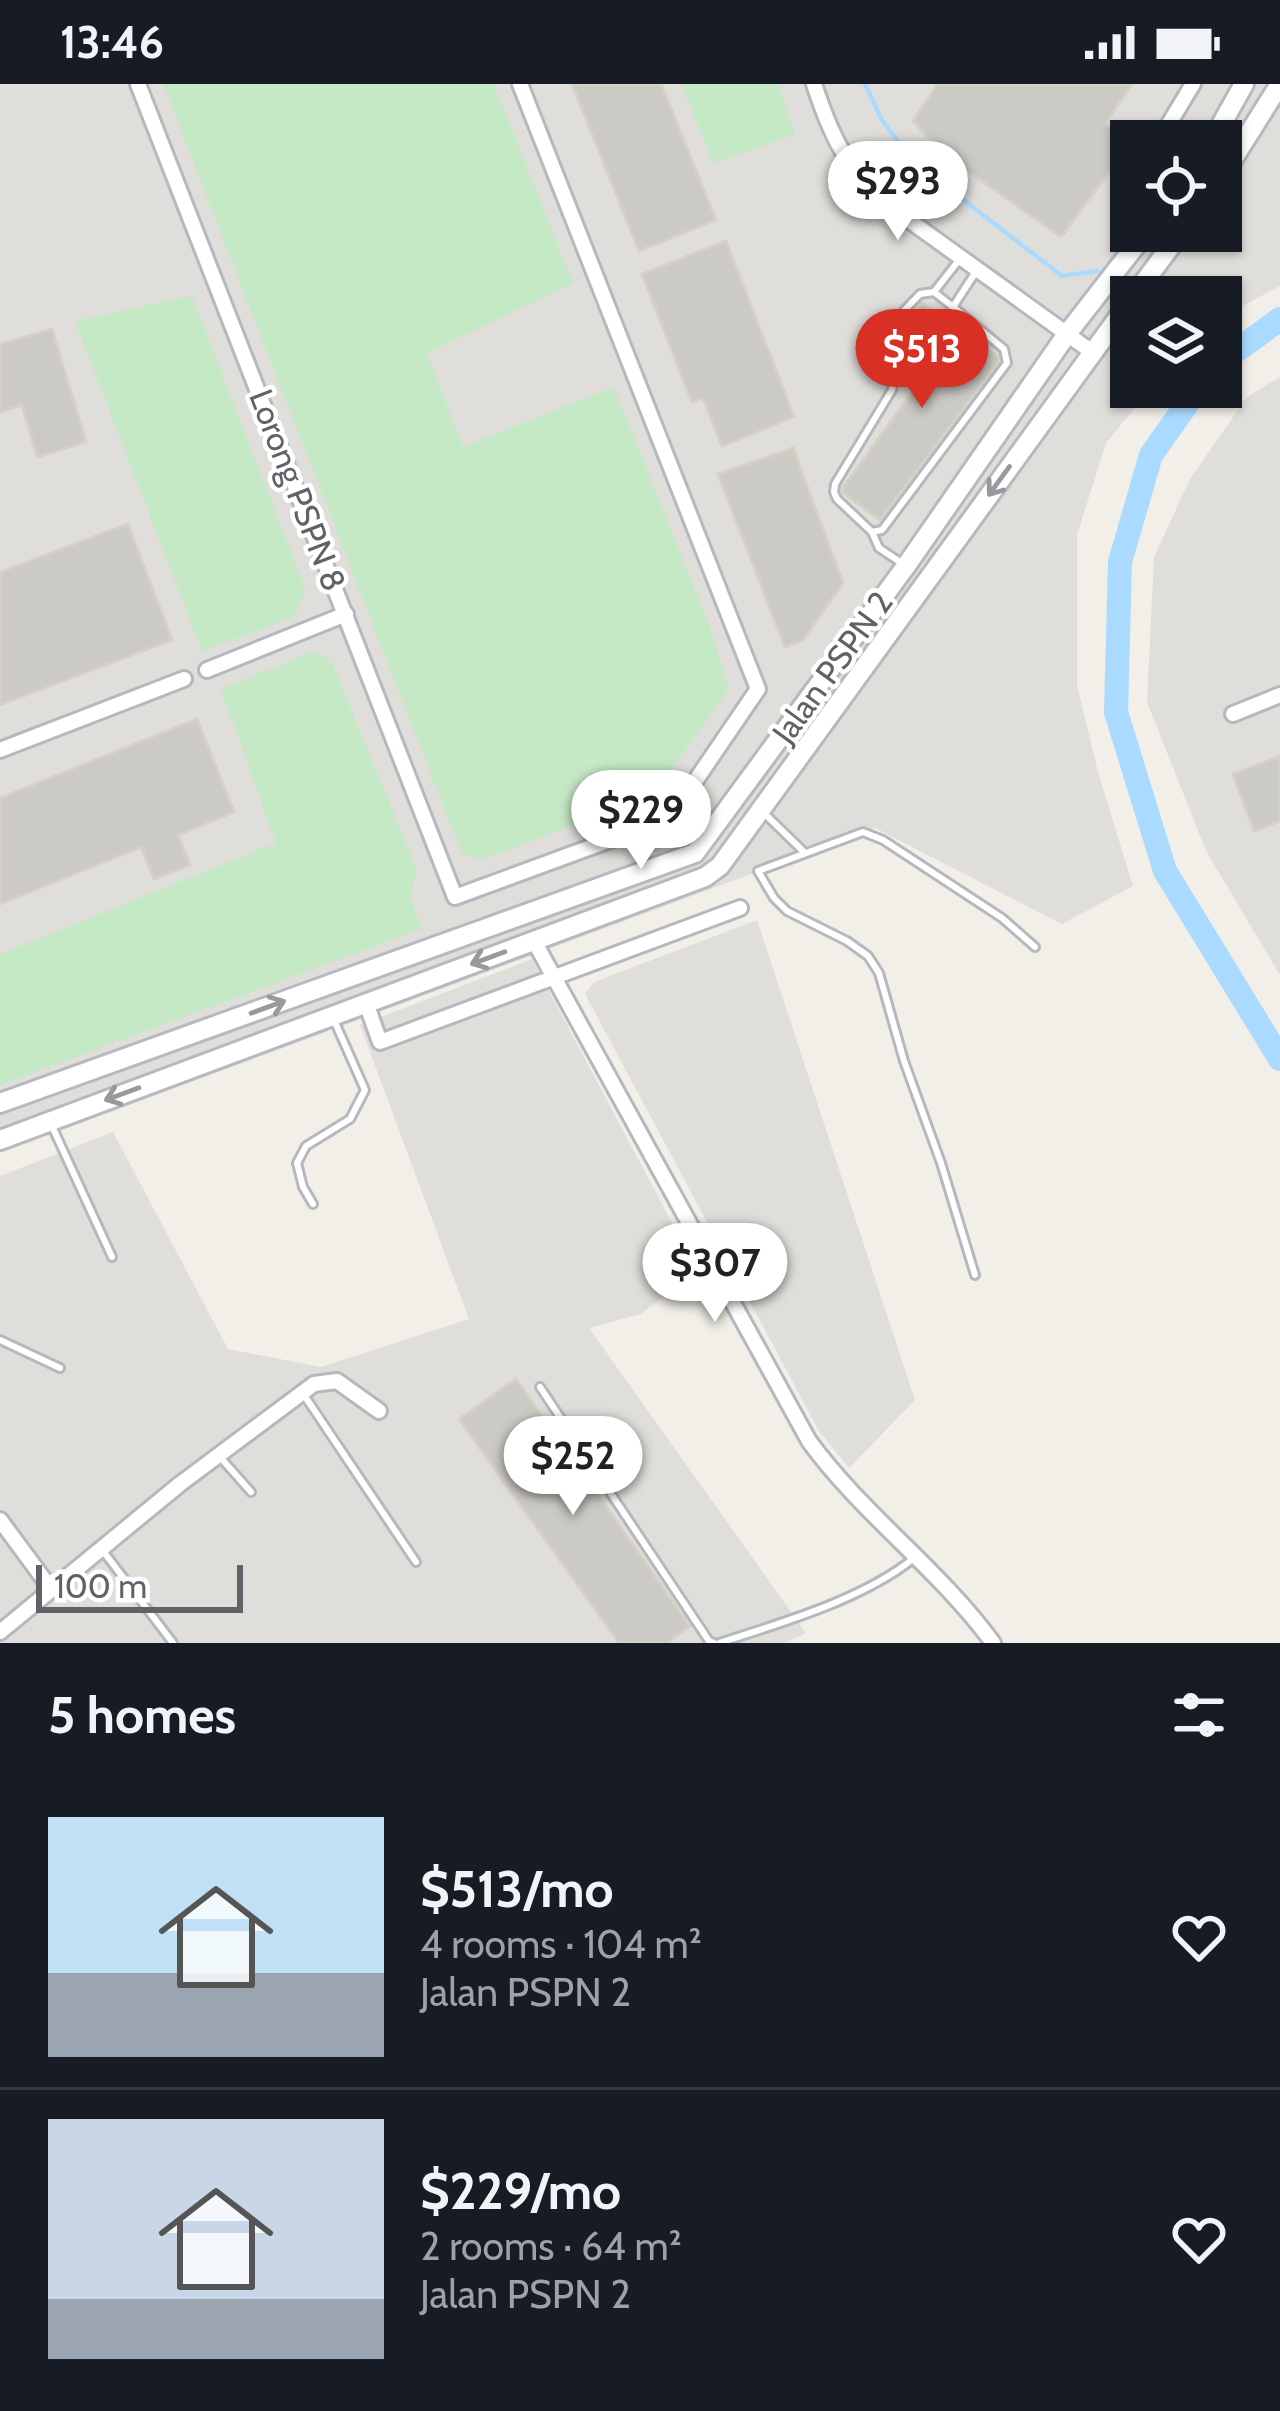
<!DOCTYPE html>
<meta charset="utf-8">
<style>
:root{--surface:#171b24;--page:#20242c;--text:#f1f3f6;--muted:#9ea1a6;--line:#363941;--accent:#d93025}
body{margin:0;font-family:Cabin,sans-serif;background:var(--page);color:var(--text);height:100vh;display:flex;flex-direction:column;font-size:45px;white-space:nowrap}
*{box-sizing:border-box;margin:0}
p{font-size:39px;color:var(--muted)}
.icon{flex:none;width:66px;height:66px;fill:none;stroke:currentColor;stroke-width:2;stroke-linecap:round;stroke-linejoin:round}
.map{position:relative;height:1559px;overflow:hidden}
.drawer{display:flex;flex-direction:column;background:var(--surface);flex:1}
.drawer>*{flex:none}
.controls{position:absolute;left:1110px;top:36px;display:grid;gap:24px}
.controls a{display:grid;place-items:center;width:132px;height:132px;border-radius:0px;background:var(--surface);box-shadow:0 3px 9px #0004;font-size:60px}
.scale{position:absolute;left:36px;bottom:30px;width:207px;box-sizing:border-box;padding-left:12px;border:6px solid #5f6368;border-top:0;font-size:33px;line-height:42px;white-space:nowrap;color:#5f6368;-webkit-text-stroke:9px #fff;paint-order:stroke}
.price{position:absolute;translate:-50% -102px;padding:0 27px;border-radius:42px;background:#fff;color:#222;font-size:39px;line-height:78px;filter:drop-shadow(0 3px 6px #0008)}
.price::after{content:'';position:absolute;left:50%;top:72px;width:36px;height:27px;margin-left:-18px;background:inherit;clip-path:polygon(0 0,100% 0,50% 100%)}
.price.selected{background:var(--accent);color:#fff}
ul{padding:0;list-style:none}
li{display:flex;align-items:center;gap:36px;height:300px;padding:0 48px}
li+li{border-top:3px solid var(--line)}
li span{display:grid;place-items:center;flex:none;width:336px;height:240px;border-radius:0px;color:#555}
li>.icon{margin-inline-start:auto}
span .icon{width:144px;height:144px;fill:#fffc;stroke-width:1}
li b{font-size:51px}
h2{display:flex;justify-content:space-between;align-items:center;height:144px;padding:0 48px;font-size:51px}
.status{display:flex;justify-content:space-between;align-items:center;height:84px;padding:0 60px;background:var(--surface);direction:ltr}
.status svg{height:33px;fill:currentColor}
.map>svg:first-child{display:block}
.industrial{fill:#e0deda;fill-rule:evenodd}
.green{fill:#c5e8c5}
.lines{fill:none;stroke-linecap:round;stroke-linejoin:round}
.stream{stroke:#aadaff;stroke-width:4.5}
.river{stroke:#aadaff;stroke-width:24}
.building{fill:#cccac5;stroke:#d6d1c6;stroke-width:3}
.lane-casing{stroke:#b5b8bc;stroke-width:12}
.street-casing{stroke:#b5b8bc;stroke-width:20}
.secondary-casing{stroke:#b6babf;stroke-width:24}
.lane{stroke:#fff;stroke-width:6}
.street{stroke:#fff;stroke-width:14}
.secondary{stroke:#fff;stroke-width:18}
.oneway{stroke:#979a9d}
.labels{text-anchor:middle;stroke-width:9;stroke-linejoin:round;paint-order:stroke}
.street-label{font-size:33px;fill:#5f6368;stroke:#fff}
</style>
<div class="status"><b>13:46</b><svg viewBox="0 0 49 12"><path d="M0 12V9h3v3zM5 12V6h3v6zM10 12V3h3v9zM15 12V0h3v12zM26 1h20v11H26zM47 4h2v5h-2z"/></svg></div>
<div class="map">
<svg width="1280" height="1559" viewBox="0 0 1280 1559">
<rect width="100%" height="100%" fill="#f1efe8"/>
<g class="industrial">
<path d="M0,0H1280V202L1221,233V213H1131V303H1152L1106,359L1077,451V601L1098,688L1133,802L1062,840L875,744L0,1069ZM1131,57H1221V147H1131Z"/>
<polygon points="1280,293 1280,891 1206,767 1147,618 1154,473 1190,395 1247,313"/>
<polygon points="757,836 915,1316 849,1384 819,1347 585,910 594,898"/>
<polygon points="532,875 697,1186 641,1230 589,1244 806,1549 785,1559 0,1559 0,1092 113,1048 228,1265 321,1283 469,1235 360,941"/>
</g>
<g class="green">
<polygon points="163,0 494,0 573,199 427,269 463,363 614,303 710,544 729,605 653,711 481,776 462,770"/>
<polygon points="681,0 778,0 795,50 714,80"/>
<polygon points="192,212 306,507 294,533 202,567 75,237"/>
<polygon points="315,567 332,579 417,786 410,813 422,845 0,1001 0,870 276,759 221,605"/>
</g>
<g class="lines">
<g class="stream">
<polyline points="865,0 882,36 912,76 1062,192 1097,187"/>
<polyline points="1221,272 1225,275"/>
</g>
<g class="river">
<polyline points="1221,278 1280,235"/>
<polyline points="1199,303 1151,371 1120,478 1116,628 1165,787 1280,975"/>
</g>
</g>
<g class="building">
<polygon points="572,0 661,0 716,136 639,167"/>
<polygon points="938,0 1132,0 1105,40 1130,60 1061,153 944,70 913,37"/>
<polygon points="726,157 794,333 722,362 703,314 692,318 642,190"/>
<polygon points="922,219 998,273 999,277 880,436 843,409 842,405 937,274 901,248"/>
<polygon points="52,245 86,358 37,373 22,321 0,328 0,260"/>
<polygon points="793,364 843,499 803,556 785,563 718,390"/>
<polygon points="128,440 172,556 0,621 0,488"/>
<polygon points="197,635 234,728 178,751 190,781 154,795 141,763 0,820 0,714"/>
<polygon points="1280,672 1280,737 1254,747 1233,690"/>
<polygon points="516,1295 690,1542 667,1559 619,1559 459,1335"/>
</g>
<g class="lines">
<defs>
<g id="lane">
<polyline points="959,176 934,208 920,210 895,236 893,246 898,272 892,306 835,400 834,408 837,415 872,448 882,446 1007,279 1004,265 953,223 975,189"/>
<polyline points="934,208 953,223"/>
<polyline points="872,448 879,464 903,480"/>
<polyline points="765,730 805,769"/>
<polyline points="51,1040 112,1173"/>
<polyline points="313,1120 303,1103 297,1079 306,1062 350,1035 365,1006 334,936"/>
<polyline points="975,1191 941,1079 904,977 879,889 868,872 847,857 787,827 774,814 758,787 863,748 883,756 1002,834 1035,863"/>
<polyline points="0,1256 60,1284"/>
<polyline points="540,1303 709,1557 714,1559"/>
<polyline points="304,1311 416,1478"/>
<polyline points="220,1373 251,1408"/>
<polyline points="103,1467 173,1559"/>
<path d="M719,1559C781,1539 864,1515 914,1474"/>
</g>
<g id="street">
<polyline points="138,0 455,813 670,734 758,605 520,0"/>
<path d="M814,0C830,49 844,79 881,116L1092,268"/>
<polyline points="1167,43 1193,0"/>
<polyline points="207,586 346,530"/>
<polyline points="1233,630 1280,611"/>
<polyline points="0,666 184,595"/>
<path d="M534,857L809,1357C863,1431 939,1485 993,1559"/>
<polyline points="366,919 380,958 740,824"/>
<polyline points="0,1436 51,1505"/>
<polyline points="0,1548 180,1400 314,1300 337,1297 379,1327"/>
</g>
<g id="secondary">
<polyline points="1212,57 1244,0"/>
<polyline points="1221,94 1280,0"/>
<polyline points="1133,213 1182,147"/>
<polyline points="0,1019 695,769 906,482 1067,250 1147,147"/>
<polyline points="0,1056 705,793 720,782 1131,216"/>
</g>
</defs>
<use href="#lane" class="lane-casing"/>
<use href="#street" class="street-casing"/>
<use href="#secondary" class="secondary-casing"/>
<use href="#lane" class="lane"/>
<use href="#street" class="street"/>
<use href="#secondary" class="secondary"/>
</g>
<defs><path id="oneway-shaft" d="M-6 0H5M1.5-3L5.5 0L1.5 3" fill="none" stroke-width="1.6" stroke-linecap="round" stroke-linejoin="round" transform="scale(3)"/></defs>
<g class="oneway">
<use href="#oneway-shaft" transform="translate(999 397) rotate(126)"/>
<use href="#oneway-shaft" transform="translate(488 874) rotate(160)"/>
<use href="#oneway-shaft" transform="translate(268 923) rotate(-20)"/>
<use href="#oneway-shaft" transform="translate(122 1010) rotate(160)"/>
</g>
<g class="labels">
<g class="street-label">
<text transform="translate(298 406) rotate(69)" y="12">Lorong PSPN 8</text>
<text transform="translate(832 583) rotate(-54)" y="12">Jalan PSPN 2</text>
</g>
</g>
</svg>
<div class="controls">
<a><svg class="icon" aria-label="locate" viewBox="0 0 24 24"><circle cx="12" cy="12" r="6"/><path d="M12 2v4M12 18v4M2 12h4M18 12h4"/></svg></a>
<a><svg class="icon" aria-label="layers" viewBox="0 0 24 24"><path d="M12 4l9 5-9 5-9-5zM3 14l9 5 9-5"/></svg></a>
</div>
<div class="scale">100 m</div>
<b class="price" style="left:898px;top:159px">$293</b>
<b class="price selected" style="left:922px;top:327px">$513</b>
<b class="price" style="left:641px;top:788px">$229</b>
<b class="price" style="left:715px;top:1241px">$307</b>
<b class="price" style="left:573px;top:1434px">$252</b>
</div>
<section class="drawer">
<h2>5 homes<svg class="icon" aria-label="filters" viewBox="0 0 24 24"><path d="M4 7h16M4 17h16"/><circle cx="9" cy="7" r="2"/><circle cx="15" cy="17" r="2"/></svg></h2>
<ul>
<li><span style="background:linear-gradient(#bfe0f5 65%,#9aa5b1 0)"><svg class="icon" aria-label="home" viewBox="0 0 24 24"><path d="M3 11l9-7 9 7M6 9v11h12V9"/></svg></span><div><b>$513/mo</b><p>4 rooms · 104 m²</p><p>Jalan PSPN 2</p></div><svg class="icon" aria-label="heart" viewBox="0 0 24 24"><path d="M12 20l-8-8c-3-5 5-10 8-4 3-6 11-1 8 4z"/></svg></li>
<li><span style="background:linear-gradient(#c9d6e8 75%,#9aa5b1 0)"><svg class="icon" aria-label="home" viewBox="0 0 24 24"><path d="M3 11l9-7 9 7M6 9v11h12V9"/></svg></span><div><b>$229/mo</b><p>2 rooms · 64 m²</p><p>Jalan PSPN 2</p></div><svg class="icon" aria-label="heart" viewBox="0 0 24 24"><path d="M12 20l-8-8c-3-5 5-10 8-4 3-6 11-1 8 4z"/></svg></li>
</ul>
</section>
